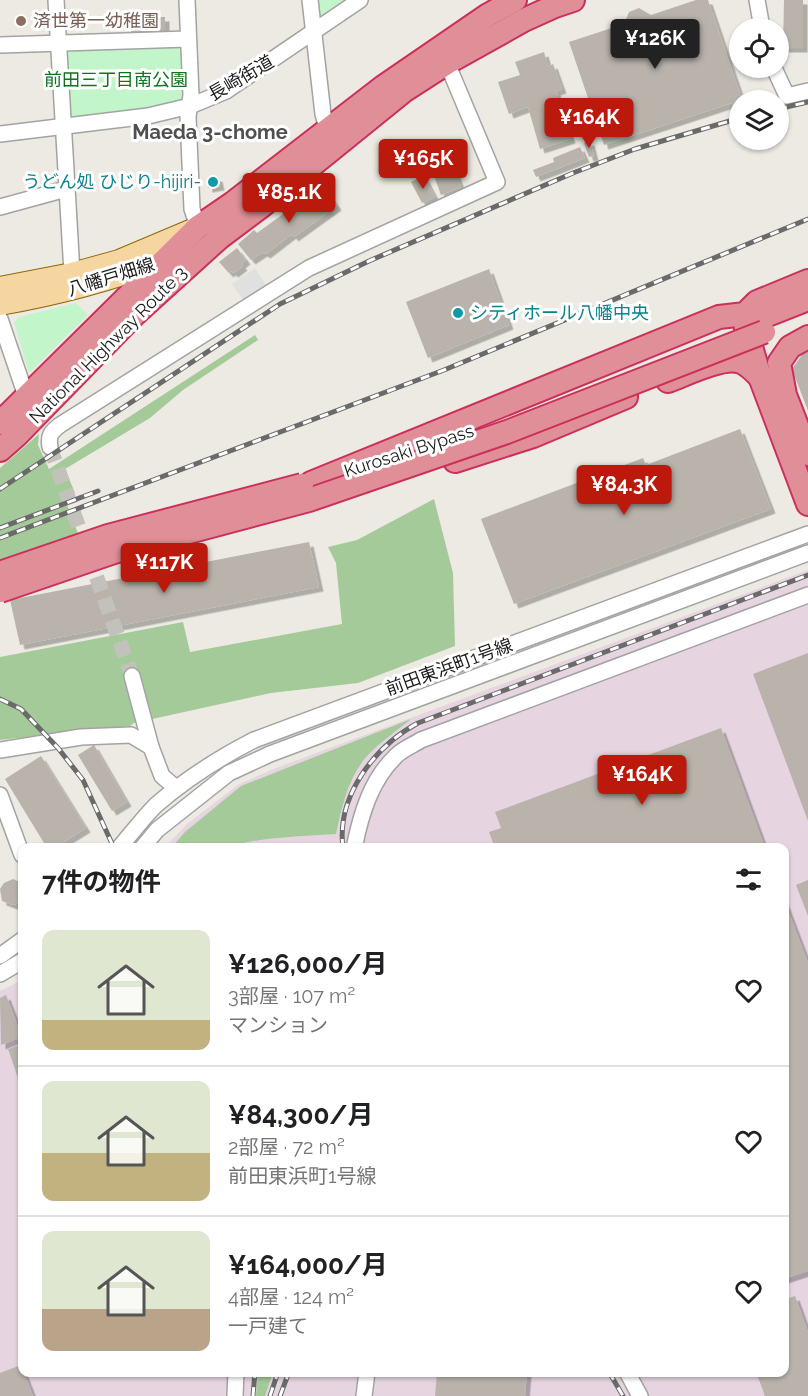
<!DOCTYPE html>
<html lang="ja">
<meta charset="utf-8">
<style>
:root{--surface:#fff;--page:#f6f6f6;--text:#202124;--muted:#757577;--line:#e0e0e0;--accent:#bc190d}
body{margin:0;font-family:Raleway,"Noto Sans JP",sans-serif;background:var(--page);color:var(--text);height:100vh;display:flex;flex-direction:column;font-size:22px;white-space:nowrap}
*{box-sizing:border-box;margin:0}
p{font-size:20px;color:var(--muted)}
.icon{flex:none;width:33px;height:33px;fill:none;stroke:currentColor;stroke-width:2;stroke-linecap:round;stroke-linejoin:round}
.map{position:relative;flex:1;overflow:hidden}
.drawer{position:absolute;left:18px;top:843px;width:771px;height:534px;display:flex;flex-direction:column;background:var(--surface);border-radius:12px;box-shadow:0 2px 4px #0004}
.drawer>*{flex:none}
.tools{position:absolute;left:729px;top:18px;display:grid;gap:12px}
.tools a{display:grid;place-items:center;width:60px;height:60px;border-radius:50%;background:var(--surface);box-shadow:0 2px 4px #0004;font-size:30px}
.price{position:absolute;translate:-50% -51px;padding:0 14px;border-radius:6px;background:var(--accent);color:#fff;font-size:20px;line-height:39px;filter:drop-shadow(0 2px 3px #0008)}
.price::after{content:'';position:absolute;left:50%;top:36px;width:18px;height:14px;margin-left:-9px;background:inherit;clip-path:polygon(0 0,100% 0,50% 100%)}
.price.current{background:#222;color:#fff}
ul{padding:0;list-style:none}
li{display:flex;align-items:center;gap:18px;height:150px;padding:0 24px}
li+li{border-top:2px solid var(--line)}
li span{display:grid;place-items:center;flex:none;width:168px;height:120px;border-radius:12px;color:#555}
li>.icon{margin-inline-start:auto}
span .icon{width:72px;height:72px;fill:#fffc;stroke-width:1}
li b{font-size:26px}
h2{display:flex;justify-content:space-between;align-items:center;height:72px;padding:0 24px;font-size:26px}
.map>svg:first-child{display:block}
.industrial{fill:#e6d5e1}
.forest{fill:#a5ca9a}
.park{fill:#c2f5c9}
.parking{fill:#e0e0e0}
.building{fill:#b9b3ac;filter:url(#shadow)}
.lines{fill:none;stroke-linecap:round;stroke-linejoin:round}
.minor-tunnel{stroke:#c3c1bb;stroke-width:15;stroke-dasharray:15 8;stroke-linecap:butt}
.minor-casing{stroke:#a3a3a3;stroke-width:18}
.major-casing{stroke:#8b690a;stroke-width:22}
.highway-casing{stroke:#cc2f5a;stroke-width:26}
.minor{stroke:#fff;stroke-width:15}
.major{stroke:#f5d6a0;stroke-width:20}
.highway{stroke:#e08f98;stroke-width:22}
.rail-casing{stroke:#6a6a6a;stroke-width:5}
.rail{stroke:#fff;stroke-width:3;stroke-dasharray:9;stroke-linecap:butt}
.highway-bridge-casing{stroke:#cc2f5a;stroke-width:26;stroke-linecap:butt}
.highway-bridge{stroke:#e08f98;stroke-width:22}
.education-dot{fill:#8d6e63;stroke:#fff;stroke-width:2}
.culture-dot{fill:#0f9aa8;stroke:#fff;stroke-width:2}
.labels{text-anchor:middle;stroke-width:6;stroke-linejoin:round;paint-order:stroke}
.education-label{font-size:18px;fill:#785e54;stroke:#fff;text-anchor:start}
.street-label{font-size:18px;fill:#1c1c1c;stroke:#fff}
.park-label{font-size:18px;fill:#127321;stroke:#fff}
.culture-label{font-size:18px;fill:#0d838f;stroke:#fff;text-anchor:end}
.neighbourhood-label{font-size:20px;font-weight:bold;fill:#4f4f4f;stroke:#fff}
</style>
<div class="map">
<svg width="808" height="1396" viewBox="0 0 808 1396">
<defs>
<filter id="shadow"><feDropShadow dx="4.5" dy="4.5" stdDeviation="0" flood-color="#0004"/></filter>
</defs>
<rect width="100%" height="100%" fill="#edeae3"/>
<polygon class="industrial" points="808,570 808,1396 0,1396 0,991 22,980 22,1372 784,1372 784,848 165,847 187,824 239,784 276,768"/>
<g class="forest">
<polygon points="255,335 258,340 183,390 150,418 65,469 75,493 64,497 79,536 0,564 0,468 39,434 38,445 49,469"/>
<polygon points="434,499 453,573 455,646 358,683 271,693 134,723 130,726 0,740 0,657 183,622 190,652 342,624 336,563 328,547 357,540"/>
<path d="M411,719C398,730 383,740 371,752C349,773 342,806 336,834C310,836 253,837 232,847H172L185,832L241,786Z"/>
<polygon points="258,1373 273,1373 265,1396 256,1396"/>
</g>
<g class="park">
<polygon points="316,0 353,0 323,21 316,19"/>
<polygon points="179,42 185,48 186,100 149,112 72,120 67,117 63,53 68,47"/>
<polygon points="76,303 88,315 29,373 14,322 19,317"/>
</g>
<polygon class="parking" points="255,268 267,286 244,301 232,284"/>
<g class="building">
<polygon points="696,0 708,0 742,100 740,100 740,105 734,107 732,103 604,145 569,42 624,24 629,12 639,8 651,15"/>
<polygon points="784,0 803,0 803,48 783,48"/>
<polygon points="131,17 165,17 165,31 131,33"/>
<polygon points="544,52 548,66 553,64 562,89 556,91 571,139 540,149 528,107 509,114 498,82 520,75 515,62"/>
<polygon points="590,141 594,156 589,157 584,143"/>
<polygon points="580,147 585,158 536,177 533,170 554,162 553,158"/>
<polygon points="453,166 461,187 441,195 433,173"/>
<polygon points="424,176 435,197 422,203 411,182"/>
<polygon points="218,177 220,186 208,188 207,178"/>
<polygon points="323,185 337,206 294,237 292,234 266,254 263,252 251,260 238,244 254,230 257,233"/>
<polygon points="237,248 246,260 241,264 243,266 234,273 231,271 229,273 219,262"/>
<polygon points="489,269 509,325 428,358 406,302"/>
<polygon points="808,346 808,411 792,369"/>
<polygon points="740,429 771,509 514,604 481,519 643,458 646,465"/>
<polygon points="309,542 319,587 20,645 10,600"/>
<polygon points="808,653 808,821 753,674"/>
<polygon points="721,728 765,848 561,848 560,845 553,848 495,848 489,832 501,828 495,812"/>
<polygon points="94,745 127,802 112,811 78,755"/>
<polygon points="41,756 86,828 54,848 47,848 5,779"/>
<polygon points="13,879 22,883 22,899 21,902 13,905 2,901 0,889 4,883"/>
<polygon points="808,880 808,916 796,885"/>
<polygon points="784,900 808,963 808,1271 784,1279"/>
<polygon points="6,995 22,1037 1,1045 0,998"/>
<polygon points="22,1044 22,1080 19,1081 8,1049"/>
<polygon points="795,1296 808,1332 808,1396 765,1396 756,1372 784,1372 784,1300"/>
<polygon points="21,1365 33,1396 0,1396 0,1373"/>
<polygon points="437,1372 527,1372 525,1396 435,1396"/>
</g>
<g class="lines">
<polyline class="minor-tunnel" points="50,447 132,676"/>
<defs>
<g id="minor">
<polyline points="56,0 72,273"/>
<polyline points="187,0 191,95 188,117 192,209 198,227"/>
<polyline points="310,0 323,114 327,128"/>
<polyline points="757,0 762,28"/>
<polyline points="0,45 188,39"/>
<polyline points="774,68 787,96 808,91"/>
<polyline points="0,134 148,116 190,106 226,91 360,0"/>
<polyline points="0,207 66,189"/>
<polyline points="0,319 26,396"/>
<path d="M50,447C48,435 51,432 60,425L309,268L497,182L447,63"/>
<polyline points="132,676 151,747"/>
<polyline points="0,750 81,737 131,735 151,747 162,776 176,788"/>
<polyline points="0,795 22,855"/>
<path d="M119,848C131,834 143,818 156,805C186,779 219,758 254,740L808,534"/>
<polyline points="142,848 157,830 229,773 270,754 808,553"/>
<path d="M354,848C361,814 371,779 397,755C403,749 413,745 421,740L808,595"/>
<polyline points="0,956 22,940"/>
<polyline points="0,974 22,961"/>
<polyline points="627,1372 640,1396"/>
<polyline points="235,1396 236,1372"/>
<polyline points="364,1396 367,1372"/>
</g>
<g id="major">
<polyline points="0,287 72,273 119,260 195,228"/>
<path d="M0,305C58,295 108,282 163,261"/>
</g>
<g id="highway">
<polyline points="745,318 746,330 760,377 808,504"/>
<polyline points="760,318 808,299"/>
<polyline points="808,337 790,347 779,363 785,395 808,454"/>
<path d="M668,381C685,375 723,355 741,362C747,364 755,372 760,377"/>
<polyline points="0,423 198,227 233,203 383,87 488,15 515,0"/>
<polyline points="0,450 17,435 135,314 219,238 263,205 405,90 447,63 524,20 555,6 573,0"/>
<polyline points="455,461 533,436 626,397"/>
<polyline points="311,483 719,317 745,314 757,302 808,281"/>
</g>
</defs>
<use href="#minor" class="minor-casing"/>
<use href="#major" class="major-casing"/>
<use href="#highway" class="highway-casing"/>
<use href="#minor" class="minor"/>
<use href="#major" class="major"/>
<use href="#highway" class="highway"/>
<defs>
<g id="rail">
<polyline points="778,109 808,102"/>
<polyline points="0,489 280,304 369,261 573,173 635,149 740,118"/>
<polyline points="0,528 98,491"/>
<polyline points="0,538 444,370 808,219"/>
<polyline points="0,699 21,709 58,748 83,780 114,848"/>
<path d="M343,848C336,796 375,746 418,723L808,575"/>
<polyline points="609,1372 623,1396"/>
<polyline points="253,1396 255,1372"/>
<polyline points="270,1396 278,1372"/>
<polyline points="280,1396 289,1372"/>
</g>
</defs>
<use href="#rail" class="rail-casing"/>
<use href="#rail" class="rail"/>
<defs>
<g id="highway-bridge">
<polyline points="0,573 108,536 302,485"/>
<polyline points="0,591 114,552 309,500 507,432 764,332"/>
</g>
</defs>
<use href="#highway-bridge" class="highway-bridge-casing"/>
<use href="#highway-bridge" class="highway-bridge"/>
</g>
<circle class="education-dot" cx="21" cy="21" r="6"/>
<g class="culture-dot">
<circle cx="213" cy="182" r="6"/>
<circle cx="458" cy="313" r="6"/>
</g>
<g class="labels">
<g class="education-label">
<text x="33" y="27">済世第一幼稚園</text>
</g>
<g class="street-label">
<text transform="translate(241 78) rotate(-30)" y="6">長崎街道</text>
<text transform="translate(111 277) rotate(-17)" y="6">八幡戸畑線</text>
<text transform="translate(108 345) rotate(-45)" y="6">National Highway Route 3</text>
<text transform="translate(409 451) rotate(-18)" y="6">Kurosaki Bypass</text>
<text transform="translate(449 667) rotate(-20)" y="6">前田東浜町1号線</text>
</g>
<g class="park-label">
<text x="116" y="86">前田三丁目南公園</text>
</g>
<g class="culture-label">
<text x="201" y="188">うどん処 ひじり-hijiri-</text>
<text x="470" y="319" text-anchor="start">シティホール八幡中央</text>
</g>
<g class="neighbourhood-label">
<text x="210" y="139">Maeda 3-chome</text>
</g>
</g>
</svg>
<div class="tools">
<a><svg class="icon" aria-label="locate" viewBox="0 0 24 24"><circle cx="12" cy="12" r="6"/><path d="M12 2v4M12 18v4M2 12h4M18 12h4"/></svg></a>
<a><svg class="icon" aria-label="layers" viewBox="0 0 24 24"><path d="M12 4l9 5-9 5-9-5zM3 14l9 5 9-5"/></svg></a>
</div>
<b class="price current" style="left:655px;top:70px">¥126K</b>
<b class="price" style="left:589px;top:149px">¥164K</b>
<b class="price" style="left:423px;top:190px">¥165K</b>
<b class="price" style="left:289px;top:224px">¥85.1K</b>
<b class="price" style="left:624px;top:516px">¥84.3K</b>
<b class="price" style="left:164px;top:594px">¥117K</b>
<b class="price" style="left:642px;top:806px">¥164K</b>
<section class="drawer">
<h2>7件の物件<svg class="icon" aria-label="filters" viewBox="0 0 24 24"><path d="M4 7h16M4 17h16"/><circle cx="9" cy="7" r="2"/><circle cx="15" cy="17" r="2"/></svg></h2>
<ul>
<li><span style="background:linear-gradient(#dfe7d0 75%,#c2b280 0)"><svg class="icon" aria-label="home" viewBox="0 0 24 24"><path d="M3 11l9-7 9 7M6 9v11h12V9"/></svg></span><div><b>¥126,000/月</b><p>3部屋 · 107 m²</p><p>マンション</p></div><svg class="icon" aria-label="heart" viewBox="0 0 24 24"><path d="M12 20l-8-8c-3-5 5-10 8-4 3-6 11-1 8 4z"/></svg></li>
<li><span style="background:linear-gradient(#dfe7d0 60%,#c2b280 0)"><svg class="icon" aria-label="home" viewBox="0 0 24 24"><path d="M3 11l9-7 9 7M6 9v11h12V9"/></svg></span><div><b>¥84,300/月</b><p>2部屋 · 72 m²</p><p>前田東浜町1号線</p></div><svg class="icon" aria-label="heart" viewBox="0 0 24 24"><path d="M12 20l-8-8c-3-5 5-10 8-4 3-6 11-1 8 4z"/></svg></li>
<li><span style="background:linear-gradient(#dfe7d0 65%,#b9a48a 0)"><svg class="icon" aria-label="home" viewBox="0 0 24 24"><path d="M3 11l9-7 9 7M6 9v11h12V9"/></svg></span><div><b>¥164,000/月</b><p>4部屋 · 124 m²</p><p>一戸建て</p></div><svg class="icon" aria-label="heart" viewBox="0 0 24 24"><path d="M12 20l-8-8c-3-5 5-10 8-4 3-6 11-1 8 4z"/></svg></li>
</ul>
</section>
</div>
